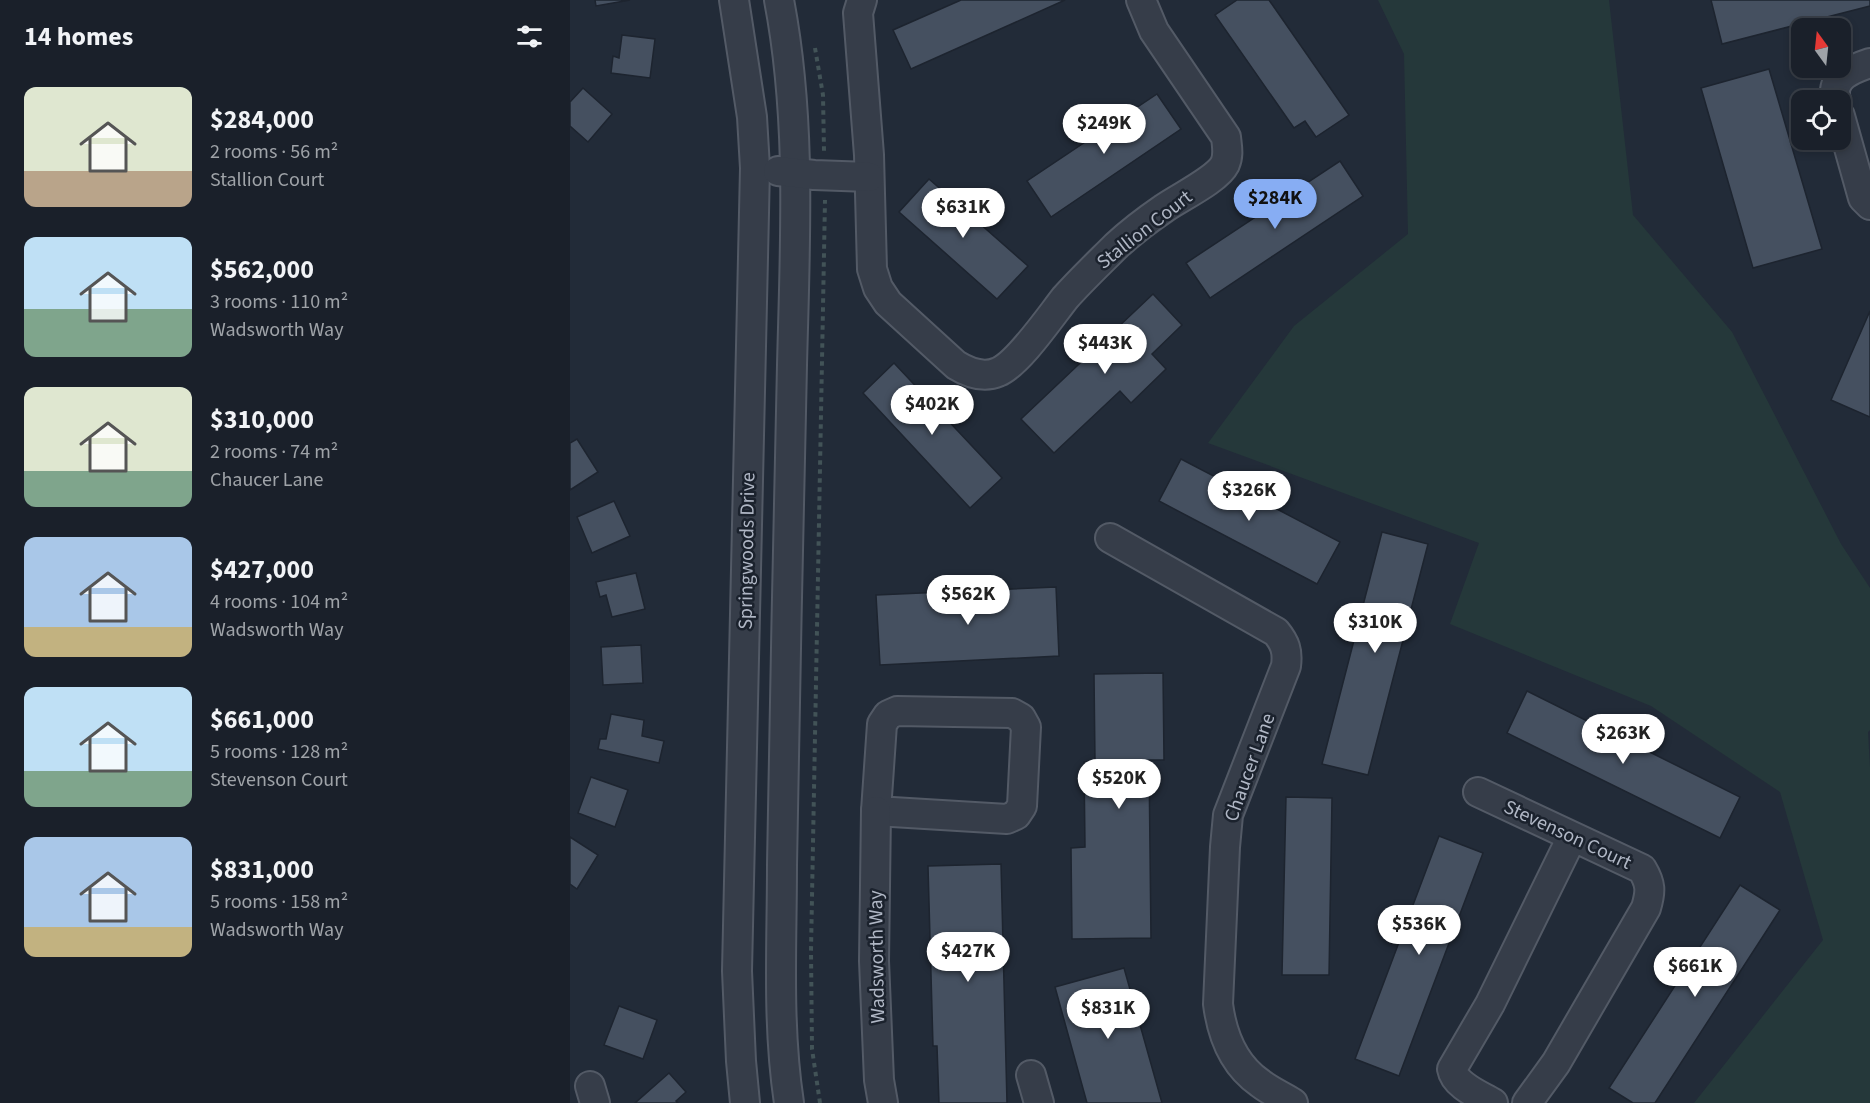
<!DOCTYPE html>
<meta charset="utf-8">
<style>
:root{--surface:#1a202a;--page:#272d36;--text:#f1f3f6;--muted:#9fa3a8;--line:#383e47;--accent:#87adf3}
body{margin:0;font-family:"Source Sans 3",sans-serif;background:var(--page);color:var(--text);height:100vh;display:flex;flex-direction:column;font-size:22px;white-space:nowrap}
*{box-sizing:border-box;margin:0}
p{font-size:20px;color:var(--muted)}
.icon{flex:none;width:33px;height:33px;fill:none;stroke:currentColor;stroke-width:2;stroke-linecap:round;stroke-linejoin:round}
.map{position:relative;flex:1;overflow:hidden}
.details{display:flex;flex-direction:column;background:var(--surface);width:570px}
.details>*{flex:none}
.needle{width:39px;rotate:345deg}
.buttons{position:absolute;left:1221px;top:18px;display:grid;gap:12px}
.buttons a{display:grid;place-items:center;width:60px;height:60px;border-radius:12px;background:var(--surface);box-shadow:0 3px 9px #0003,0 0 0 2px var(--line);font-size:30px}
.price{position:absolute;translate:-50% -51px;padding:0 14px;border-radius:21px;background:#fff;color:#222;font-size:20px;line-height:39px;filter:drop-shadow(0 2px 3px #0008)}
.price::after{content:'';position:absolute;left:50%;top:36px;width:18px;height:14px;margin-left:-9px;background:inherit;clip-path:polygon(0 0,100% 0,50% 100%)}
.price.current{background:var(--accent);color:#111}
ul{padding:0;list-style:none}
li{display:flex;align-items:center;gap:18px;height:150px;padding:0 24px}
li span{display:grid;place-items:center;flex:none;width:168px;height:120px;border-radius:12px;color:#555}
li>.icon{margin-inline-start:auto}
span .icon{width:72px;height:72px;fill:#fffc;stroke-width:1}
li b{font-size:26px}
h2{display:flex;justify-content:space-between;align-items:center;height:72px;padding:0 24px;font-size:26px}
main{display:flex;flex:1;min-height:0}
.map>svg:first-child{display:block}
.green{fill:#25383a}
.building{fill:#455060;stroke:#1d242f;stroke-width:1.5}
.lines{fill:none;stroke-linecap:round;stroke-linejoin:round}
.minor-casing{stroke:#535a66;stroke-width:32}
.path{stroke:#425357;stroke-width:4;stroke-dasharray:4.5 4.5;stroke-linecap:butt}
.minor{stroke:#363d49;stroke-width:28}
.labels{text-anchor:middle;stroke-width:5;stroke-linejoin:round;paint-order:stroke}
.street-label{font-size:20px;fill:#b0b7c5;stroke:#1b222d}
</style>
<main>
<section class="details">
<h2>14 homes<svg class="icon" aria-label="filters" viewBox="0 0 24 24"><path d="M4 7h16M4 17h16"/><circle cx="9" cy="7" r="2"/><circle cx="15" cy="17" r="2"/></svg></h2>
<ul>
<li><span style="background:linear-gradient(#dfe7d0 70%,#b9a48a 0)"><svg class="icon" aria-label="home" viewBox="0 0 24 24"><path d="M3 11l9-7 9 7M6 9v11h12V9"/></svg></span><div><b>$284,000</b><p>2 rooms · 56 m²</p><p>Stallion Court</p></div></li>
<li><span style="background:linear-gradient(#bfe0f5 60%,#7fa58c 0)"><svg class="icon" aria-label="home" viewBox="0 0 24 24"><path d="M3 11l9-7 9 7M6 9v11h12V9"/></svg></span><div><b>$562,000</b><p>3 rooms · 110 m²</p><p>Wadsworth Way</p></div></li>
<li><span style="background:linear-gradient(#dfe7d0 70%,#7fa58c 0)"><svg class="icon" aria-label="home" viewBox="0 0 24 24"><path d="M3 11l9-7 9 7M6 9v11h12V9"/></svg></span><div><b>$310,000</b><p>2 rooms · 74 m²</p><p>Chaucer Lane</p></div></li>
<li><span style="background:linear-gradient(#a9c7e8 75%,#c2b280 0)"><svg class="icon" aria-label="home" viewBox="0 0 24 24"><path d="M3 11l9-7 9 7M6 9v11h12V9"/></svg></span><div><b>$427,000</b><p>4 rooms · 104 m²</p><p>Wadsworth Way</p></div></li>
<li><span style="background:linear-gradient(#bfe0f5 70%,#7fa58c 0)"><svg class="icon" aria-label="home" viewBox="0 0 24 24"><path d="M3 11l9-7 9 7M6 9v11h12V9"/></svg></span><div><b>$661,000</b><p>5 rooms · 128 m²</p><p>Stevenson Court</p></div></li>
<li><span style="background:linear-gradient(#a9c7e8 75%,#c2b280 0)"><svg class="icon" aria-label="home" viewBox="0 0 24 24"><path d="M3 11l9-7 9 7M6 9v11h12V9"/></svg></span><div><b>$831,000</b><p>5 rooms · 158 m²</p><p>Wadsworth Way</p></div></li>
</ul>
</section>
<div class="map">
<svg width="1300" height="1103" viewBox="0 0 1300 1103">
<rect width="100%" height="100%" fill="#222b38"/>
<polygon class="green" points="808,0 1039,0 1063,215 1162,332 1271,544 1300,588 1300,730 1298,732 1300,767 1300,1103 1124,1103 1253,940 1210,792 1081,706 880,624 909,543 638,443 724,326 838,234 834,54"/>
<g class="building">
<polygon points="25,0 60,0 26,6"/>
<polygon points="391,0 495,0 341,69 323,30"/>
<polygon points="667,0 699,0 779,115 746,137 735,121 724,128 645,15"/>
<polygon points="1141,0 1300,0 1300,6 1152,44"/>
<polygon points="52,35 85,39 80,78 41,73 43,56 49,58"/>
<polygon points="1199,69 1252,249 1183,268 1131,88"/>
<polygon points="13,88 42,114 18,142 0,126 0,102"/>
<polygon points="587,94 611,129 481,217 457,181"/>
<polygon points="770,161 793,196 640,298 616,263"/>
<polygon points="359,179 458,266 427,299 329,212"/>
<polygon points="583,294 612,325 582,354 596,369 561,403 550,391 484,453 451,419"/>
<polygon points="1300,311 1300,417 1261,400"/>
<polygon points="324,363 432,478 400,508 293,393"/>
<polygon points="7,439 28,472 0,490 0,443"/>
<polygon points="611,459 770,542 747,584 589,501"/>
<polygon points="44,501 60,536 22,553 7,517"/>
<polygon points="812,532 858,544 798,775 752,764"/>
<polygon points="66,573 75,609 42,617 36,595 30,597 26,582"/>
<polygon points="486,587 489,656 310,665 306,595"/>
<polygon points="71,645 73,683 33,685 31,647"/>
<polygon points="593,673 594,760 579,760 581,938 502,939 501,848 515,847 514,762 525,761 524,674"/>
<polygon points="957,691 1170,797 1150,838 937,733"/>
<polygon points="41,714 74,720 72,736 94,741 89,763 28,749 30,739 36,739"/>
<polygon points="21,777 58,790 45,827 8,813"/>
<polygon points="716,797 762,798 759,975 712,975"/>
<polygon points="869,836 913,853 829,1076 785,1059"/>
<polygon points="0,837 28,855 7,889 0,884"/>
<polygon points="431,864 437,1103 369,1103 367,1046 363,1046 358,866"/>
<polygon points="1170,885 1210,910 1085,1103 1063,1103 1039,1088"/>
<polygon points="554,968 592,1103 517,1103 485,987"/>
<polygon points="49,1006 87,1020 73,1059 34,1045"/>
<polygon points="99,1073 116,1092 106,1101 108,1103 65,1103"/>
</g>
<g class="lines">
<defs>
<g id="minor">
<polyline points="164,0 182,117 185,168 167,971 171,1061 175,1103"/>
<path d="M209,0C232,120 225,243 222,365C219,532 214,698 212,865C212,944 207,1024 219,1103"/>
<path d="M292,0L288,13L299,155L302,269L308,288L318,303L386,365C399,373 414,378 428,372C448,364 480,317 495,298C511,280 529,263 546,246C560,233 577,220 593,209C608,198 647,180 655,164C659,155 657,147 656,137L584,31L571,0"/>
<path d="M1266,100C1260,77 1282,69 1300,63"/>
<polyline points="1270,116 1293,198 1300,205"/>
<polyline points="208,171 244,175 299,177"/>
<path d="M540,538L706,632C715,643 718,651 716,666L658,815L655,847L648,1004C652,1035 664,1065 690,1083C700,1091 712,1096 723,1103"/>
<polygon points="327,711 442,713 451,718 456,727 452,806 446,815 437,819 306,811 312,724 318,715"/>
<path d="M908,792L1072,869C1081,884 1081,891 1076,908L986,1063L957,1103"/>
<polyline points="306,811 304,961 309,1080 313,1103"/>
<polyline points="461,1075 469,1103"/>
<polyline points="20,1086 25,1103"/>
<path d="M923,1103C910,1095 885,1086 882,1069L920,1004L1002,837"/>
</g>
</defs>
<use href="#minor" class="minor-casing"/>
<g class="path">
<polyline points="245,48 253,95 254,151"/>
<polyline points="250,1103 242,1049 241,951 255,200"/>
</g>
<use href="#minor" class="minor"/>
</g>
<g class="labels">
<g class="street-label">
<text transform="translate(574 229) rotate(-38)" y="7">Stallion Court</text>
<text transform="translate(176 551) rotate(-89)" y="7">Springwoods Drive</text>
<text transform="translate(679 767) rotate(-70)" y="7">Chaucer Lane</text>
<text transform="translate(998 834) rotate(25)" y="7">Stevenson Court</text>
<text transform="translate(306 957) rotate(-91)" y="7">Wadsworth Way</text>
</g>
</g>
</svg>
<div class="buttons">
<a><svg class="needle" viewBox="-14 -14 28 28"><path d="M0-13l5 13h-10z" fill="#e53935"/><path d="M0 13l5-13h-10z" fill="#9fa3a8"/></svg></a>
<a><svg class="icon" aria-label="locate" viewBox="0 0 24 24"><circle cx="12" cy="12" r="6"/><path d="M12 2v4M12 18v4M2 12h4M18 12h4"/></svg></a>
</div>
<b class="price" style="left:534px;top:155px">$249K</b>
<b class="price current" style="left:705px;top:230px">$284K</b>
<b class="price" style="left:393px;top:239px">$631K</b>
<b class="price" style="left:535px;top:375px">$443K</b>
<b class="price" style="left:362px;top:436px">$402K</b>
<b class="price" style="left:679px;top:522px">$326K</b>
<b class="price" style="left:398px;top:626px">$562K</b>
<b class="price" style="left:805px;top:654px">$310K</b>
<b class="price" style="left:1053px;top:765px">$263K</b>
<b class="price" style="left:549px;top:810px">$520K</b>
<b class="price" style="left:849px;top:956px">$536K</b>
<b class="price" style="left:398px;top:983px">$427K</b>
<b class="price" style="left:1125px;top:998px">$661K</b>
<b class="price" style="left:538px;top:1040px">$831K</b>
</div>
</main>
